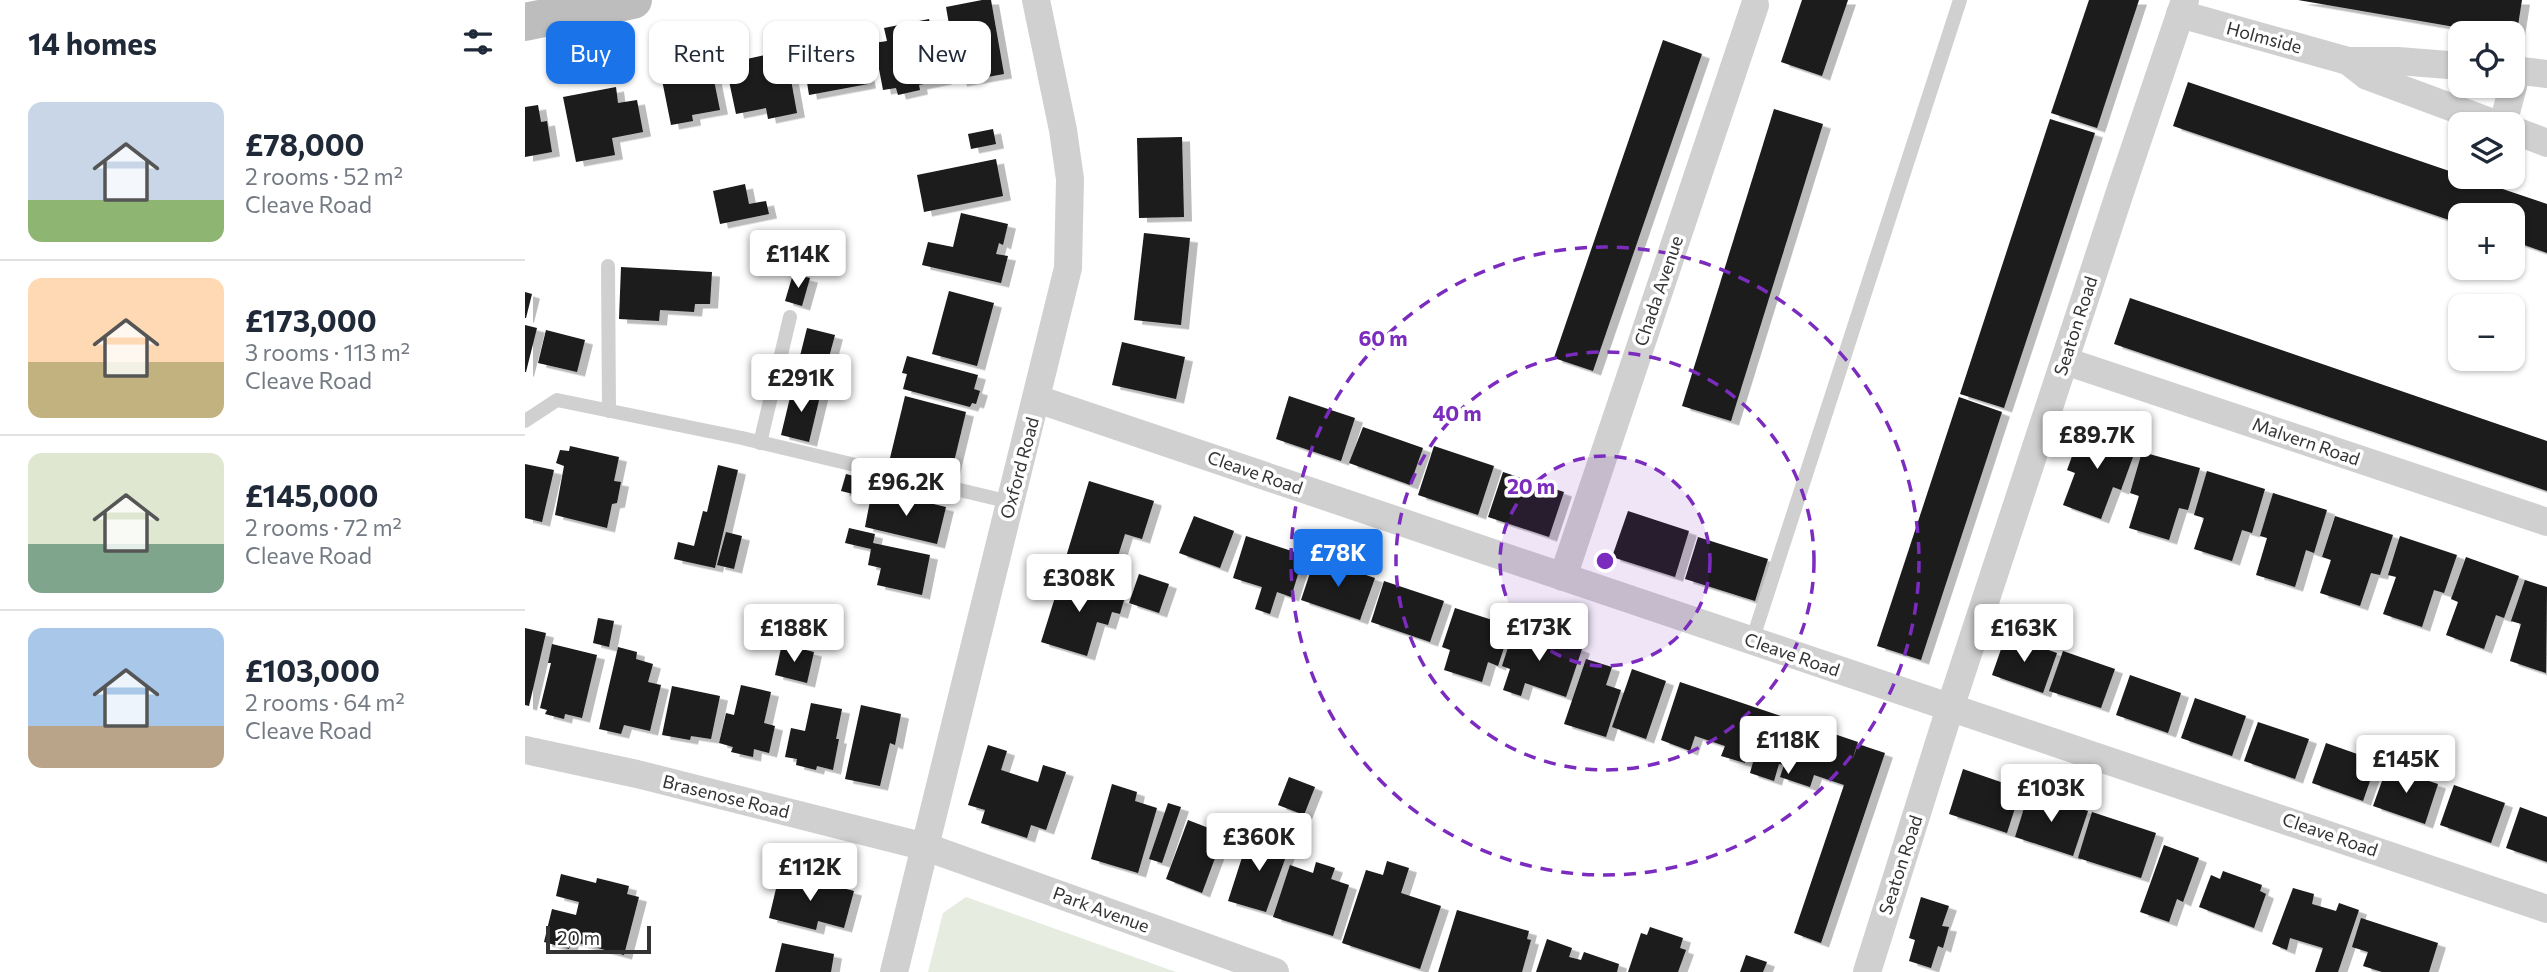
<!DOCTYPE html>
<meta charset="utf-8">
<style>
:root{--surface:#fff;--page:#f2f2f3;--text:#1f2937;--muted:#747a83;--line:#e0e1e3;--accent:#1a73e8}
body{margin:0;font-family:Commissioner,sans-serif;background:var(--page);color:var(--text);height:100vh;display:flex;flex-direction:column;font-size:26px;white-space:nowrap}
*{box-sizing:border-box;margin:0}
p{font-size:23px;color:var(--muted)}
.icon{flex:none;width:38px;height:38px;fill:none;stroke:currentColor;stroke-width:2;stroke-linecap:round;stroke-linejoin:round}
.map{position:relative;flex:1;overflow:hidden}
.details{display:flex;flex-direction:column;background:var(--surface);width:525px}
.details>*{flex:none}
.hud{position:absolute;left:21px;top:21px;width:665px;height:63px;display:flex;gap:14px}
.buttons{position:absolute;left:1923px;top:21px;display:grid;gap:14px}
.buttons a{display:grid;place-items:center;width:77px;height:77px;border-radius:14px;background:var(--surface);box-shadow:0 2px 5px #0004;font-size:35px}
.scale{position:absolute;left:21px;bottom:18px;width:105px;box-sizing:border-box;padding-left:7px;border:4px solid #333;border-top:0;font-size:19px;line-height:24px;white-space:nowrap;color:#333;-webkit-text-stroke:5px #fff;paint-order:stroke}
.price{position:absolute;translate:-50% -60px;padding:0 16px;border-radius:7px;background:#fff;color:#222;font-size:23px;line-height:46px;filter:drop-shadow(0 2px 4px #0008)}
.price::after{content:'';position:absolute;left:50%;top:42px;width:21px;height:16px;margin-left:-10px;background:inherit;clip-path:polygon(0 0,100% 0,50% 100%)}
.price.selected{background:var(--accent);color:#fff}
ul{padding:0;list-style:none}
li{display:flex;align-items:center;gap:21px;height:175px;padding:0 28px}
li+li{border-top:2px solid var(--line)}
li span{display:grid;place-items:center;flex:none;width:196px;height:140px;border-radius:14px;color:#555}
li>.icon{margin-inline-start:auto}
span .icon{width:84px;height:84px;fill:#fffc;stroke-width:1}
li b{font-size:30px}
h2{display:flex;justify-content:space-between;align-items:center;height:84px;padding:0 28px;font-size:30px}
.chip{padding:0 24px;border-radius:14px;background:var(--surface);box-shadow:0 2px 5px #0004;font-size:24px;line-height:63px}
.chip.selected{background:var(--accent);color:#fff}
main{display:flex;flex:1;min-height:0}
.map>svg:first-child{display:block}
.green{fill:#e6ecdf}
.building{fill:#1a1a1a;filter:url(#shadow)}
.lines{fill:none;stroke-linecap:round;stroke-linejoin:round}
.lane{stroke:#d0d0d0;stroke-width:14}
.street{stroke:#d0d0d0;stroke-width:28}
.secondary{stroke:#bdbdbd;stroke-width:38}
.ring{fill:none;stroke:#7b2cbf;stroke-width:3.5;stroke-dasharray:12 9}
.labels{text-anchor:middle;stroke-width:7;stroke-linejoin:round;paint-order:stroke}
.street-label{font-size:18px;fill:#333;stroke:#fff}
.centre{fill:#7b2cbf;stroke:#fff;stroke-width:3.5}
.ring-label{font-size:21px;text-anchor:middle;font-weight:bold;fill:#7b2cbf;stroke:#fff;stroke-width:7;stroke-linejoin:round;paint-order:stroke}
</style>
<main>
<section class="details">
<h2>14 homes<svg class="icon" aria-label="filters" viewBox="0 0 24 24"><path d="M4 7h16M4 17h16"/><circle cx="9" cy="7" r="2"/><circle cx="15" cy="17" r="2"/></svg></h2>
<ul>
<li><span style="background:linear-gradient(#c9d6e8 70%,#8fb573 0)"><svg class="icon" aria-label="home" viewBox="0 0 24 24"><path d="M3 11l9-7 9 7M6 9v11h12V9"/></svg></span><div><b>£78,000</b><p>2 rooms · 52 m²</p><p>Cleave Road</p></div></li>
<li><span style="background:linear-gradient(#ffd9b3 60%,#c2b280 0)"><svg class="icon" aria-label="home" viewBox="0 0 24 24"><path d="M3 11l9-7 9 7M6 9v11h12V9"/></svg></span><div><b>£173,000</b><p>3 rooms · 113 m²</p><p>Cleave Road</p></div></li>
<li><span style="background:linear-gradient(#dfe7d0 65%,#7fa58c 0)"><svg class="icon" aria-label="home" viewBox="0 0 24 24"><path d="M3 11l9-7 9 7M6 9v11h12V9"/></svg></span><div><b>£145,000</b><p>2 rooms · 72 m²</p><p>Cleave Road</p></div></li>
<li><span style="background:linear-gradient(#a9c7e8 70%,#b9a48a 0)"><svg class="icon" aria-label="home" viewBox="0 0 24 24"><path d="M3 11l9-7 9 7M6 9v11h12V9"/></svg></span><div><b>£103,000</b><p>2 rooms · 64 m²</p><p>Cleave Road</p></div></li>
</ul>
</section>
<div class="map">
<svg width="2022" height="972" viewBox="0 0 2022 972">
<defs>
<filter id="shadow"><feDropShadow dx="8" dy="4.5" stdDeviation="0" flood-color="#0004"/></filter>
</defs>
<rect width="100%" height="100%" fill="#fff"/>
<polygon class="green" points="441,897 651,972 403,972 418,913"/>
<g class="building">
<polygon points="457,0 466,0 479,74 434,82 421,7"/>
<polygon points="1277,0 1323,0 1297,76 1256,62"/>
<polygon points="1564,0 1614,0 1572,128 1526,113"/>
<polygon points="1773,0 1997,0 1991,38 1988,37 1988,33 1965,33"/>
<polygon points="404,19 407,32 414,31 420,64 416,65 419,80 394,85 395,90 373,95 371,88 358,90 349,43 362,41 359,28"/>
<polygon points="326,35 330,53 337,52 343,84 284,95 279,63 286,61 283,44"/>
<polygon points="1138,40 1177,54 1068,371 1029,358"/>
<polygon points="183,51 195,110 167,115 168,121 146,125 133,60"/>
<polygon points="254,52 257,70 264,69 272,113 243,119 241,108 211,114 204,81 212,79 208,62"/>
<polygon points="1663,82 1936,175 1936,177 1942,177 2022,204 2022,253 1988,241 1988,215 1936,215 1936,224 1648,126"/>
<polygon points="91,87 93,103 112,100 118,132 87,138 90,155 51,162 38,97"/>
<polygon points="13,105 16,122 22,121 27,152 0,157 0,107"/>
<polygon points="1249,109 1298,124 1206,421 1157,406"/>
<polygon points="1525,119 1570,133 1479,408 1435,394"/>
<polygon points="468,129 471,144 446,149 443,134"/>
<polygon points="657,137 659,217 614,218 612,138"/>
<polygon points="471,159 478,196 399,212 392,175"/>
<polygon points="220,184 224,204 241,201 244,214 195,224 188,191"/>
<polygon points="436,213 483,224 478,245 474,243 471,254 483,256 476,283 397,265 403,242 428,247"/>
<polygon points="619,233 665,238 656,325 609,320"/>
<polygon points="96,267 187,272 185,304 170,304 169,312 135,310 134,321 94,319"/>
<polygon points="268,274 285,278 277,306 260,301"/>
<polygon points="424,291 469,303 452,366 407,354"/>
<polygon points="0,292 7,294 1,318 0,318"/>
<polygon points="1605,298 2022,441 2022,491 1589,344"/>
<polygon points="0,325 12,328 1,372 0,372"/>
<polygon points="282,328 310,335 297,383 270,376"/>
<polygon points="21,330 60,340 52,372 13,363"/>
<polygon points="597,342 660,357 651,399 587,385"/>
<polygon points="382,356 453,375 449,389 455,391 451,404 447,403 445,407 378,389 382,374 377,373"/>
<polygon points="268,385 296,392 284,442 256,435"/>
<polygon points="380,396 441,412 426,474 365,458"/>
<polygon points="764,396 830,418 816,461 751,439"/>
<polygon points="1434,397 1477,412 1396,660 1352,646"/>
<polygon points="1558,426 1612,446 1596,490 1588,487 1576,519 1538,505 1550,473 1542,470"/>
<polygon points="838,427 898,448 885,485 824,463"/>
<polygon points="45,446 94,457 89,481 96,482 92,503 87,504 82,528 30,515 39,466 31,463 35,450 44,451"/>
<polygon points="909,446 969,466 953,515 893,495"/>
<polygon points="1617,452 1675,468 1663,510 1654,508 1644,540 1604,528 1614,496 1605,493"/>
<polygon points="0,464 29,470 17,522 0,518"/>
<polygon points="193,465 213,470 190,568 149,559 153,542 169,546 178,511 182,512"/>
<polygon points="1682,471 1740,489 1727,533 1717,530 1707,561 1669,549 1679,518 1669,515"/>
<polygon points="978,472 1039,492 1024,537 963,517"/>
<polygon points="321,474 348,481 344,498 316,491"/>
<polygon points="564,481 629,501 617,539 600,534 588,572 541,557"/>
<polygon points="358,492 421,507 412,544 340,527 345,501 356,503"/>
<polygon points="1748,493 1802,510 1789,553 1781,550 1770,587 1731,575 1742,538 1735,536"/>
<polygon points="1103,511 1164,531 1150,577 1087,557"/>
<polygon points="669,516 709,531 695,568 654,553"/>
<polygon points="1810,516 1868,535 1855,575 1846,573 1835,606 1795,593 1806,560 1797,557"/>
<polygon points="324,528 350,534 348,543 405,555 397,595 352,585 356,568 343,565 346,549 320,543"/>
<polygon points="201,532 217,536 209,569 192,565"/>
<polygon points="721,536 779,555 766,597 752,592 745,614 730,609 737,587 708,578"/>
<polygon points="1875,536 1932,555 1919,593 1909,590 1897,627 1858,614 1871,577 1863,575"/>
<polygon points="1173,537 1243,559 1230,601 1160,579"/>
<polygon points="1941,557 1994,576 1979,618 1971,615 1959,649 1921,635 1933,602 1926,599"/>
<polygon points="790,558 850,578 835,620 776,600"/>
<polygon points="614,574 644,584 634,613 604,603"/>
<polygon points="537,575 593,592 591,598 599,600 595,614 587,612 583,625 572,622 562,656 516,642"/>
<polygon points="2000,580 2022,587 2021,673 1985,661 1996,624 1986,621"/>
<polygon points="859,581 919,601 905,642 846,622"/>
<polygon points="930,608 986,626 973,666 963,662 957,682 919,670 925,650 917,647"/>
<polygon points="73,618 89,621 84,647 68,643"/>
<polygon points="990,626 1057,649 1041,697 1000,683 996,696 978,690 985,669 977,666"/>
<polygon points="0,628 21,633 4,706 0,705"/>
<polygon points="1481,635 1532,653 1518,693 1467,675"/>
<polygon points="27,644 72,655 57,718 40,714 39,719 20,714 22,710 15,708 26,663 23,663"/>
<polygon points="257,644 289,652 282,683 250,675"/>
<polygon points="93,647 112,652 111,659 128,664 123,682 136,685 125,731 99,725 96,734 74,729"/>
<polygon points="1538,651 1590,669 1576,708 1524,691"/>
<polygon points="1061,659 1087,667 1081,685 1096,690 1081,737 1039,724"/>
<polygon points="1107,669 1141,681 1121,739 1087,727"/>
<polygon points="1605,675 1656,693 1643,733 1591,715"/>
<polygon points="1155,682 1333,742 1327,761 1333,744 1360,753 1296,943 1269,933 1319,785 1289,775 1285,787 1255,777 1259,765 1254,764 1249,781 1225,773 1230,755 1223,753 1220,763 1196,756 1200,746 1170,736 1165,751 1136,740"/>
<polygon points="216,685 246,692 239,723 250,726 244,753 229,749 228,757 206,752 208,747 194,743 201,713 209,715"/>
<polygon points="147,686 195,696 186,739 166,736 165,740 137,735"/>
<polygon points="1670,698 1721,716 1707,756 1656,738"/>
<polygon points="286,703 317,709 311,739 314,739 308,770 292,766 291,770 271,765 272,759 260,757 266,728 280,731"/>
<polygon points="336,705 376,714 370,745 365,743 355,786 320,779"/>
<polygon points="1733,722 1784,739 1770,779 1719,761"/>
<polygon points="1801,743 1852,761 1838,801 1787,783"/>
<polygon points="463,745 482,751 476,770 513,782 518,765 541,772 521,830 506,825 502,838 456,823 460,810 443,805"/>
<polygon points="1862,767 1913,784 1900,824 1848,806"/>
<polygon points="1438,769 1496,789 1482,833 1424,814"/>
<polygon points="764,777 790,787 779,815 753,805"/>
<polygon points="587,784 612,792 610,801 632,808 613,873 566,859"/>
<polygon points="1929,785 1980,803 1966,843 1915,825"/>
<polygon points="1504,792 1563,811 1548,856 1490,837"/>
<polygon points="643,803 656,807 637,863 624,859"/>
<polygon points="1995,807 2022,817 2022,862 1981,848"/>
<polygon points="1567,812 1631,833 1616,878 1553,858"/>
<polygon points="663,820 699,834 677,893 641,879"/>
<polygon points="747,832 756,836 760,842 757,847 764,848 741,912 703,901 722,842 738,846 742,835"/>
<polygon points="1639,845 1674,858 1658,902 1652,899 1644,922 1615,912"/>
<polygon points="862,861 884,868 876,893 916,906 895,969 817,943 841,870 858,875"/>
<polygon points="791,862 810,868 806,879 824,885 808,936 748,917 765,865 788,873"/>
<polygon points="1698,871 1737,885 1735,891 1741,894 1729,928 1674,907 1686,875 1695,879"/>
<polygon points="255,872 329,891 319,928 293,921 291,930 244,918"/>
<polygon points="36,874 71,883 72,878 104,886 102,894 114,897 99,955 46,941 44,949 19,942 27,909 51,915 54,902 31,896"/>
<polygon points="1768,888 1789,894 1787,904 1811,911 1814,903 1834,910 1813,972 1790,972 1798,948 1765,938 1762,950 1747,944"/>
<polygon points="1396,897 1424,906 1417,926 1424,927 1418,948 1413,946 1406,968 1384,961 1390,940 1384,938"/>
<polygon points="932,910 1004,931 1002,939 1006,940 997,972 913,972"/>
<polygon points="1836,918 1913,943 1904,972 1857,972 1838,966 1843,952 1827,947"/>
<polygon points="1125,927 1158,938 1155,948 1161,950 1153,972 1103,972 1116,933 1122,935"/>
<polygon points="1022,939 1047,948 1044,957 1056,960 1059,952 1094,964 1092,972 1011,972"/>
<polygon points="257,943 309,954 306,972 250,972"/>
<polygon points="1221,955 1242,962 1238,972 1215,972"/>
</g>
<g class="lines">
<g class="lane">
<polyline points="83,266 84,411"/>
<polyline points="0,421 32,400 217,438 485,502"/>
<polyline points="235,443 265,317"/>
<polyline points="1227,641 1435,0"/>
</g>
<g class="street">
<polyline points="1655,14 1823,61 1873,61 1936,66"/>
<polyline points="1823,61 1842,76 1971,124"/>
<polyline points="1988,70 2022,74"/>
<polyline points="1978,124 1988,86"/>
<polyline points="1988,130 2022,143"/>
<polyline points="1540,361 2022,522"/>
<path d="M512,399C1016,569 1520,737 2022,909"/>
<polyline points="1038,577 1230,5"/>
<polyline points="0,750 112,774 401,847 750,972"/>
<polyline points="369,972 543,268 545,179 538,130 511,0"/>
<polyline points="1342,972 1425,708 1597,186 1660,0"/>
</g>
<polyline class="secondary" points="0,22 108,0"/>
</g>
<circle cx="1080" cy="561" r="105" fill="#7b2cbf" fill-opacity=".12"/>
<g class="ring">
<circle cx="1080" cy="561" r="105"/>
<circle cx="1080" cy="561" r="209"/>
<circle cx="1080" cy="561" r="314"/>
</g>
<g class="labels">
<g class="street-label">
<text transform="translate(1739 38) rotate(15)" y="6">Holmside</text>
<text transform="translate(1134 291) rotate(-71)" y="6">Chada Avenue</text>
<text transform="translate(1551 326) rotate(-72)" y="6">Seaton Road</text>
<text transform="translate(1781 442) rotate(19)" y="6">Malvern Road</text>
<text transform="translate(495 468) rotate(-75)" y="6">Oxford Road</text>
<text transform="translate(730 473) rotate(19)" y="6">Cleave Road</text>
<text transform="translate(1267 655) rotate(19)" y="6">Cleave Road</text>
<text transform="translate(201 797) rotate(14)" y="6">Brasenose Road</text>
<text transform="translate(1805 835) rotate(19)" y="6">Cleave Road</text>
<text transform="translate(1376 865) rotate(-72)" y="6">Seaton Road</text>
<text transform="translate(576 910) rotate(20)" y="6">Park Avenue</text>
</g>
</g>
<circle cx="1080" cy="561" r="10" class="centre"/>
<g class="ring-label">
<text x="858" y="346">60 m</text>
<text x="932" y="421">40 m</text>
<text x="1006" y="494">20 m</text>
</g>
</svg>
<div class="buttons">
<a><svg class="icon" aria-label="locate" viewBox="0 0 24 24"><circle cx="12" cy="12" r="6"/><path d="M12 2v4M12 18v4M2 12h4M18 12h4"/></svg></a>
<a><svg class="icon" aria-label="layers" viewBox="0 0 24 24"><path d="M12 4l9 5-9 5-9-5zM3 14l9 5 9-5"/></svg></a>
<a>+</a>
<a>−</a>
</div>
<div class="scale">20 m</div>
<b class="price" style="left:273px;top:290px">£114K</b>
<b class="price" style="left:276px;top:414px">£291K</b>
<b class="price" style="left:1572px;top:471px">£89.7K</b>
<b class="price" style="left:381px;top:518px">£96.2K</b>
<b class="price selected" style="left:813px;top:589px">£78K</b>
<b class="price" style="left:554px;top:614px">£308K</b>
<b class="price" style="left:1014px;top:663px">£173K</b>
<b class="price" style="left:269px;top:664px">£188K</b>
<b class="price" style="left:1499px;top:664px">£163K</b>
<b class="price" style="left:1263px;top:776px">£118K</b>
<b class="price" style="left:1881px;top:795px">£145K</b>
<b class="price" style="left:1526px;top:824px">£103K</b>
<b class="price" style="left:734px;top:873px">£360K</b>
<b class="price" style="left:285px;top:903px">£112K</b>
<div class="hud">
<a class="chip selected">Buy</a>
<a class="chip">Rent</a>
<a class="chip">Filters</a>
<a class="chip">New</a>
</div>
</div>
</main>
